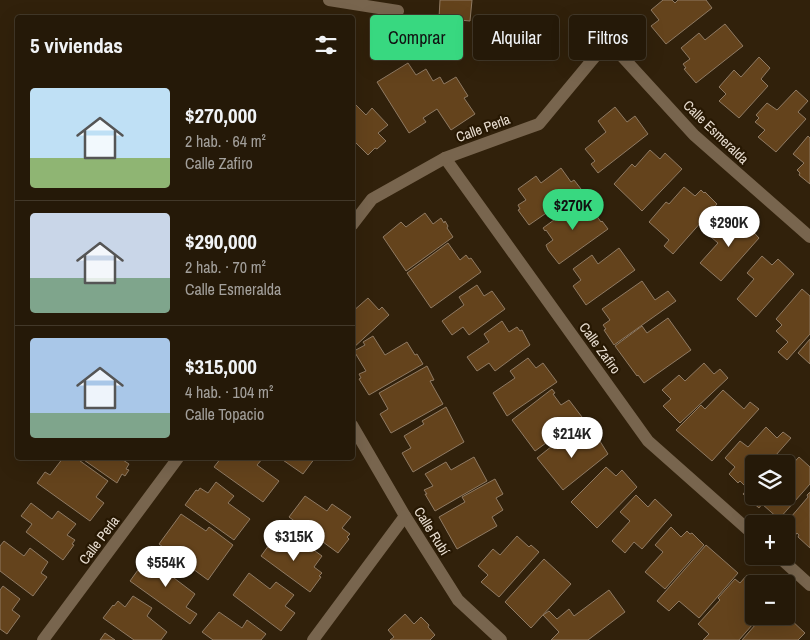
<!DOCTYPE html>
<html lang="es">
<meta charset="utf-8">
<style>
:root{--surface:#251908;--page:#2d2212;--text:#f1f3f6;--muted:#a3a09c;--line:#423829;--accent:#38d880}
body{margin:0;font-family:"Archivo Narrow",sans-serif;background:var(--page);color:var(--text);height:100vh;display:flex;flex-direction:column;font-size:19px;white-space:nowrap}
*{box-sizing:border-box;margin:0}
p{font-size:16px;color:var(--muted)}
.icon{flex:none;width:28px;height:28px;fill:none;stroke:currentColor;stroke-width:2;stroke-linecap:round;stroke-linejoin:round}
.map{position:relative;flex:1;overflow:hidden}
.side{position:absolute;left:15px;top:15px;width:340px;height:445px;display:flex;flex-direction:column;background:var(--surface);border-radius:5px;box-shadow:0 5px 20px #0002,0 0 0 1px var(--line)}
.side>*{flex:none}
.hud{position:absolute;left:370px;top:15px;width:365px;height:45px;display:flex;gap:10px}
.controls{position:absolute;left:745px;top:455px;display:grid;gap:10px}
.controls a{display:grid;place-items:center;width:50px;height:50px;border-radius:5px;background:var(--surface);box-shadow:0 5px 20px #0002,0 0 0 1px var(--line);font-size:25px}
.price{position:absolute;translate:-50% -42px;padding:0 11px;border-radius:18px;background:#fff;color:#222;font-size:16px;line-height:32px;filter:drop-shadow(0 1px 2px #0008)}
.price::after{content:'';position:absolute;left:50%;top:30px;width:15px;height:11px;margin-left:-8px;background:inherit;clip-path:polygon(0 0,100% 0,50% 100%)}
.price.selected{background:var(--accent);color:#111}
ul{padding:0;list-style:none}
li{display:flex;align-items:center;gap:15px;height:125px;padding:0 15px}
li+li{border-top:1px solid var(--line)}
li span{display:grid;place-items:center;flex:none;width:140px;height:100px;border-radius:5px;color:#555}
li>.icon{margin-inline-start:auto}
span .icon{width:60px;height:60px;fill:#fffc;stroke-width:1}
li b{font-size:21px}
h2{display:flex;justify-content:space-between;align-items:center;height:60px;padding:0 15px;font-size:21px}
.tag{padding:0 18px;border-radius:5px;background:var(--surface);box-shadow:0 5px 20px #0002,0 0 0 1px var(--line);font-size:18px;line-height:45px}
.tag.selected{background:var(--accent);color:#111}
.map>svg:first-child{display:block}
.building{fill:#64431c;stroke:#8f7a63}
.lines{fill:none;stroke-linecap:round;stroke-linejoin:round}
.minor{stroke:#78654e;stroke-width:12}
.labels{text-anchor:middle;stroke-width:4.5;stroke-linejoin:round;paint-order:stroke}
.street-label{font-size:14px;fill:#e9ded1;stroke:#271803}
</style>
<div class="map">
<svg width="810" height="640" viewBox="0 0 810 640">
<rect width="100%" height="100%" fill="#31210b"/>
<g class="building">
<polygon points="440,0 472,0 470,21 439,18"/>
<polygon points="663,0 672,0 675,3 678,0 706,0 712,8 666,44 651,26 659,20 651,10"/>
<polygon points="725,24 743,46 696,83 684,69 686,68 683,64 690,59 681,48 699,33 705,40"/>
<polygon points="759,57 770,68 761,79 768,86 739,118 719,101 726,94 719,87 734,70 741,77"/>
<polygon points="408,63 416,75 426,69 433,81 440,77 444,84 456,77 468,96 464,98 475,114 451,130 437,109 423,118 426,122 409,133 377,82"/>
<polygon points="796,90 808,101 798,112 806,119 776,152 758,137 765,130 755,122 759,118 756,115 767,103 777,110"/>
<polygon points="352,101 366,115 372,108 388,125 378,133 386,141 377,149 375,148 368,155 352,139"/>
<polygon points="615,107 627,122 635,116 648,134 598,173 591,164 595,161 585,149 606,132 598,121"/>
<polygon points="808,136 810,138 810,184 799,175 800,173 797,170 804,163 793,154"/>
<polygon points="650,150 660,159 665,153 682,169 642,211 614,184 632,164 635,167"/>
<polygon points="561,168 571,182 574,180 581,189 529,225 518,210 520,209 518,205 526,200 518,189 536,176 541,183"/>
<polygon points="684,187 695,196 701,190 704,193 705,192 717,204 673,254 664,246 669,240 649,222 666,202 669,204"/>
<polygon points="584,198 601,222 602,221 608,229 559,264 548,250 546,245 553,240 546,230 545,231 543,228"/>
<polygon points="425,213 433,224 441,218 444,223 445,221 448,226 447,228 453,237 406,271 383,237 401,222 406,227"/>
<polygon points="726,220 736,229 743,221 759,238 721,281 700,263 718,243 711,237"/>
<polygon points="448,243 460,260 466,255 469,259 471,258 481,272 431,308 407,273"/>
<polygon points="619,248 635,270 586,305 573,286 581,280 573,269 592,255 598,264"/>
<polygon points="762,256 772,265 778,259 794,274 756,317 737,299 754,279 747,273"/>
<polygon points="642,281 655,300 668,291 676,301 614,345 604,330 606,329 603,325 610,320 602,309"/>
<polygon points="477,285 484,296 492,291 505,309 469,335 463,327 452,335 442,321 464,305 459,297"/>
<polygon points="802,289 810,296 810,334 787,360 778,352 788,342 776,331 782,325 776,319"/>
<polygon points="368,298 379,310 382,307 389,315 352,349 352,312"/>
<polygon points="668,318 691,350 644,383 638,375 637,376 615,346 642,326 647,333"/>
<polygon points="502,321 509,332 517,327 520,331 522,330 530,345 495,371 489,363 477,371 467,357 489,342 484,334"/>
<polygon points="373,336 385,355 407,342 415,355 417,354 423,364 369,395 359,379 361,378 359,374 366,371 354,351 365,345 363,342"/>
<polygon points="810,339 810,364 798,353"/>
<polygon points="528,358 536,368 543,363 557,382 507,416 493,393 515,378 510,371"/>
<polygon points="704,363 714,374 720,369 728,378 680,423 663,406 671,399 662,390 679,375 685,381"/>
<polygon points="427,366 434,380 430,381 443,404 391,433 380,414 388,409 379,393"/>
<polygon points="552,389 555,393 553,394 561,405 569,400 582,417 535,451 512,420"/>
<polygon points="723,390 744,409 750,402 759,409 712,461 676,430 701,405 705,409"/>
<polygon points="446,407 464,442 413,472 402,453 411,448 404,436 424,424 422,421"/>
<polygon points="766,427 777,438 783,432 791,438 768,464 754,464 754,479 746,487 740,481 738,483 729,474 735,467 725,458 740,441 748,447"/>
<polygon points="578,431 587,442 594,436 596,439 598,438 608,454 563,490 537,458 557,442 560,445"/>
<polygon points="474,457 487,481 435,511 425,494 427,494 424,490 433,486 425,474 446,462 451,470"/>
<polygon points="799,457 810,467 810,484 779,519 762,504 759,508 743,494 754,482 754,496 786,496 786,471"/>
<polygon points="63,458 76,458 108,481 96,497 104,503 90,521 37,483 45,472 50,475"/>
<polygon points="81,458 125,458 123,460 129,464 126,469 129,470 125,476 122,474 117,483"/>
<polygon points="221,458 263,458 257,465 279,481 263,502 214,467"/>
<polygon points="280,458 315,458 303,474"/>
<polygon points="606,467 616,476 622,470 637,487 597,528 571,502"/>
<polygon points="495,479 503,494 496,498 503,510 492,517 497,526 457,549 439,517 465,502 462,497"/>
<polygon points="216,482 234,496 228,503 250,519 234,540 185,505 196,490 198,491 200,488 208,493"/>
<polygon points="810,492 810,548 798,537 799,535 797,533 792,539 786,534 786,524 785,524 808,497 807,495"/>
<polygon points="636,495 648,507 655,499 672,515 642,549 634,542 625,553 612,541 630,521 620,512"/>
<polygon points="305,496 327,511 332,504 351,517 342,528 350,534 347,537 349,539 338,553 289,517"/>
<polygon points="31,503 52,519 58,511 76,524 67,535 75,540 72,544 74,545 63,560 26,532 32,524 21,516"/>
<polygon points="181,514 206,531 209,527 233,545 208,580 159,544"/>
<polygon points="671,527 681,537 687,531 690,534 692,533 704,545 665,589 645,572 663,552 655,545"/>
<polygon points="277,534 299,551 304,543 322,556 314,567 322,573 319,576 321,577 310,592 261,556"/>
<polygon points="517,536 529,547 531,545 539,552 499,597 481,582 488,575 478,566 493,549 500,555"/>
<polygon points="4,541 24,556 30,548 48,562 41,573 47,577 33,596 0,571 0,546"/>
<polygon points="706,545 738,573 699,618 679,601 669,611 657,601"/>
<polygon points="161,557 179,571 174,578 195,594 186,607 197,614 190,624 130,581 143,563 152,569"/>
<polygon points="544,559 571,584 531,628 505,602"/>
<polygon points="249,573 270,589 276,582 294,595 285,606 295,613 281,631 233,595"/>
<polygon points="747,575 756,584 754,584 754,616 760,616 739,640 703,640 709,634 698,624 720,600 718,598 735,579 740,583"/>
<polygon points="3,586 20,599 12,610 20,616 7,634 0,629 0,590"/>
<polygon points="609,590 625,612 588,640 551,640 559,632 543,615 549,611 557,619 569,609 574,616"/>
<polygon points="133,596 152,608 147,616 167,632 161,640 134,640 103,618 113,605 114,606 118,601 125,607"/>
<polygon points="786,609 792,615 789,618 805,633 798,640 742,640 763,616 786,616"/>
<polygon points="219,612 242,628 247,620 266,634 261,640 213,640 202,632"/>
<polygon points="405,614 414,624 421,617 429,625 428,627 435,635 430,640 390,640 394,637 388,630"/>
<polygon points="105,633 115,640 100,640"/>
</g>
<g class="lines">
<g class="minor">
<polyline points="329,0 398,11"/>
<polyline points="445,158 648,441 754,535"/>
<polyline points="352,225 372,199 445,158 539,124 608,41 694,135 810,237"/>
<polyline points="352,425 405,516 458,600 501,640"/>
<polyline points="778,556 810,585"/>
<polyline points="43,640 178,458"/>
<polyline points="313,640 405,516"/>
</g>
</g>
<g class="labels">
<g class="street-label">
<text transform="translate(483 128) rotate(-20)" y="5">Calle Perla</text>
<text transform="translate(716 132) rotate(44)" y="5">Calle Esmeralda</text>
<text transform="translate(600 348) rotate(54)" y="5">Calle Zafiro</text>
<text transform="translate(432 531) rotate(58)" y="5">Calle Rubí</text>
<text transform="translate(99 540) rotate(-53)" y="5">Calle Perla</text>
</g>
</g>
</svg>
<div class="controls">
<a><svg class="icon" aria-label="layers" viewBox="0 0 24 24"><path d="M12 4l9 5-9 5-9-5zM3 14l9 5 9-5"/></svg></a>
<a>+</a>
<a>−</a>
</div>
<b class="price selected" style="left:573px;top:231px">$270K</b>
<b class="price" style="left:729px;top:248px">$290K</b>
<b class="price" style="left:572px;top:459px">$214K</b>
<b class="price" style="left:294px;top:562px">$315K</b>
<b class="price" style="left:166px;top:588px">$554K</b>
<div class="hud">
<a class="tag selected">Comprar</a>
<a class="tag">Alquilar</a>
<a class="tag">Filtros</a>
</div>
<section class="side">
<h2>5 viviendas<svg class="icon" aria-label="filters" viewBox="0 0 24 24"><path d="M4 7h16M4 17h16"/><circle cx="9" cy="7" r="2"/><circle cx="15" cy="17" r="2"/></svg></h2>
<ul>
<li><span style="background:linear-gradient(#bfe0f5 70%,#8fb573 0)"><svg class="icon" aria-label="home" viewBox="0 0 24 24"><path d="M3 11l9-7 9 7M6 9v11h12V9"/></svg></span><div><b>$270,000</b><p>2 hab. · 64 m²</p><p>Calle Zafiro</p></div></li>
<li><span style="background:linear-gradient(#c9d6e8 65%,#7fa58c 0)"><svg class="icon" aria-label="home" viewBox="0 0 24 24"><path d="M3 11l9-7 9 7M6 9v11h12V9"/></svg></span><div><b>$290,000</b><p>2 hab. · 70 m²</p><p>Calle Esmeralda</p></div></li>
<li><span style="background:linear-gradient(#a9c7e8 75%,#7fa58c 0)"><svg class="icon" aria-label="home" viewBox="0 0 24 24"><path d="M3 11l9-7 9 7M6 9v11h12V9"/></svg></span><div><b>$315,000</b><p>4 hab. · 104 m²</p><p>Calle Topacio</p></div></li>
</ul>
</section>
</div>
